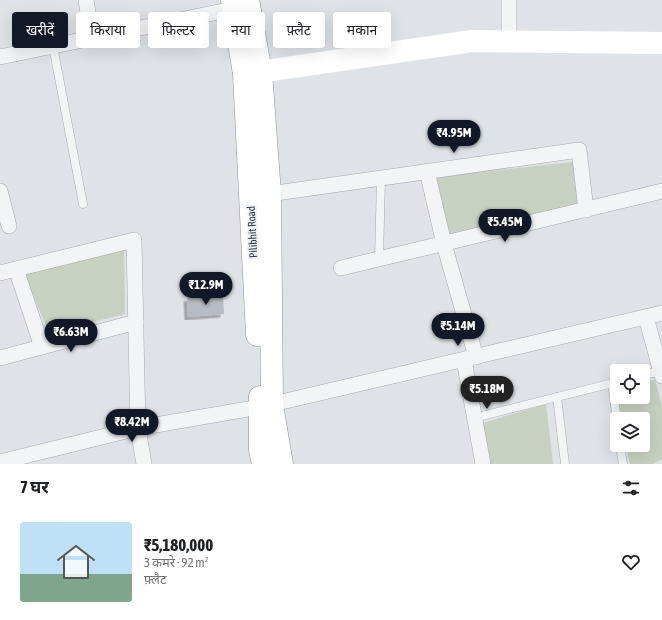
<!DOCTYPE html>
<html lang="hi">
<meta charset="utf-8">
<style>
:root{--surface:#fff;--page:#f6f6f6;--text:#202124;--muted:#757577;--accent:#111827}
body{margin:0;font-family:"Asap Condensed","Noto Sans Devanagari",sans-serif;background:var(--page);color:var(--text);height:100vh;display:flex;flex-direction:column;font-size:15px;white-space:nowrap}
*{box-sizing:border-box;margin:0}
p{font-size:13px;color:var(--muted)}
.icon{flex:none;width:22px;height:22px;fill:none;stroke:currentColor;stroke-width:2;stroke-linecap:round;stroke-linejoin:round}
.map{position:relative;height:464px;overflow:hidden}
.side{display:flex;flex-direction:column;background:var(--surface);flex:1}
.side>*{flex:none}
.banner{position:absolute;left:12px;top:12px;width:400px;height:36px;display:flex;gap:8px}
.buttons{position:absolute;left:610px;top:364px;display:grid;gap:8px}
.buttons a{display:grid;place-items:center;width:40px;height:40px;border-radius:4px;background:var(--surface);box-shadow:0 4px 16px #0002;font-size:20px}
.price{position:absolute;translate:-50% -34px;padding:0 9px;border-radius:14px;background:var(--accent);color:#fff;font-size:13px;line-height:26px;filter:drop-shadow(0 1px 2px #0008)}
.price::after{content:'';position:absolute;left:50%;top:24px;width:12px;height:9px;margin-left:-6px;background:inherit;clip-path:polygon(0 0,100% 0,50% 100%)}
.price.selected{background:#222;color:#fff}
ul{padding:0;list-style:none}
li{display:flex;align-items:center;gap:12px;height:100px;padding:0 20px}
li span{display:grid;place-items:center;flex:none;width:112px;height:80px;border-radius:4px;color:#555}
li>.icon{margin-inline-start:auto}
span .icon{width:48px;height:48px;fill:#fffc;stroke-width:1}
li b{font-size:17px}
h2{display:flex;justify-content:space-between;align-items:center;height:48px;padding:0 20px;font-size:17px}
.chip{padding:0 14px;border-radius:4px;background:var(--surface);box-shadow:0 4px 16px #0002;font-size:14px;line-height:36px}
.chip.selected{background:var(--accent);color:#fff}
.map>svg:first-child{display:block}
.green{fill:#c7d0c1}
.building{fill:#b7bdc3;filter:url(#shadow)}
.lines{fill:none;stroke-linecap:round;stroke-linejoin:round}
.lane-casing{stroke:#a5abb0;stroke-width:9}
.street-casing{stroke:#a5abb0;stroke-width:16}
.highway-casing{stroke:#88939c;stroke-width:23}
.lane{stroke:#f2f4f6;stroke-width:8}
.street{stroke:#f2f4f6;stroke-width:15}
.secondary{stroke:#fff;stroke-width:22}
.highway{stroke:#fff;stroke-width:22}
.labels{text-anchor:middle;stroke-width:4;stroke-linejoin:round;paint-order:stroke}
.street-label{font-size:11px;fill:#2a333c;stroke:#eff2f5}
</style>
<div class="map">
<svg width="662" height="464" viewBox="0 0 662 464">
<defs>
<filter id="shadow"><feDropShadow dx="-3.5" dy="3.5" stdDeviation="0" flood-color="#0004"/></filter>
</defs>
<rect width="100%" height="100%" fill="#dfe3e7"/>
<g class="green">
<polygon points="573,162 581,206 448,236 436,177"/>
<polygon points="124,248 125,314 49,333 23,271"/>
<polygon points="655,380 662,405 662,459 653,464 630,464 626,445 643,445 643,419 622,419 618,397 643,397 643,382"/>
<polygon points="546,404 553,464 491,464 483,423"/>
</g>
<polygon class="building" points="223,295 224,314 188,317 187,298"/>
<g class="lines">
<defs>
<g id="lane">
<polyline points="53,46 83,204"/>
<polyline points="379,259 381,178"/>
<polyline points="643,375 661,371"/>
<polyline points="612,383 617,421"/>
<polyline points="557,397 565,464"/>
<polyline points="474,418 617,382"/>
<polyline points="620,445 623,464"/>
</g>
<g id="street">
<polyline points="86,0 92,37"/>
<polyline points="509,0 509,41"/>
<polyline points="0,57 233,9"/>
<polyline points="427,171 444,244 476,357"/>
<polyline points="0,191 9,226"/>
<polyline points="262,195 579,150 586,210"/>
<polyline points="341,268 662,191"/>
<polyline points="16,269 42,347"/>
<polyline points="0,273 134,240 138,428 144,464"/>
<polyline points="646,317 662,376"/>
<polyline points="0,358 136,322"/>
<polyline points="464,360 483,464"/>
<polyline points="0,462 138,428 260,407 662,313"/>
</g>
<g id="highway">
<polyline points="232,0 244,74 257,335"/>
<polyline points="248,0 261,72 270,194 272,405 282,464"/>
<polyline points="260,397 260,450 263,464"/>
</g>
</defs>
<use href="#lane" class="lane-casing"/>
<use href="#street" class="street-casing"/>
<use href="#highway" class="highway-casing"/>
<use href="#lane" class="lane"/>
<use href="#street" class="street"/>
<polyline class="secondary" points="244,74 472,41 662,43"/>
<use href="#highway" class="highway"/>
</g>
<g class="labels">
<g class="street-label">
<text transform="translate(252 232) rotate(-93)" y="4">Pilibhit Road</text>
</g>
</g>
</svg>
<div class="buttons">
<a><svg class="icon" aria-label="locate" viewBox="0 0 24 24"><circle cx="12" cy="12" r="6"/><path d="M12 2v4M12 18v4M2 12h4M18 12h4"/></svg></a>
<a><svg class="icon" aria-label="layers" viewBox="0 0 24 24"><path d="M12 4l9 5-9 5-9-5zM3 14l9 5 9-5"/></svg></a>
</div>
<b class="price" style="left:454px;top:154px">₹4.95M</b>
<b class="price" style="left:505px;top:243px">₹5.45M</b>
<b class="price" style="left:206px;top:306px">₹12.9M</b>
<b class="price" style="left:458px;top:347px">₹5.14M</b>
<b class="price" style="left:71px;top:353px">₹6.63M</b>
<b class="price selected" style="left:487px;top:410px">₹5.18M</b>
<b class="price" style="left:132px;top:443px">₹8.42M</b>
<div class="banner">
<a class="chip selected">खरीदें</a>
<a class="chip">किराया</a>
<a class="chip">फ़िल्टर</a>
<a class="chip">नया</a>
<a class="chip">फ़्लैट</a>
<a class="chip">मकान</a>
</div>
</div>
<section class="side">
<h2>7 घर<svg class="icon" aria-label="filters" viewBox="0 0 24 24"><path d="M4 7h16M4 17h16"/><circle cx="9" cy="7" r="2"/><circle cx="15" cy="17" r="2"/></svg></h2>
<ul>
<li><span style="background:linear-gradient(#bfe0f5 65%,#7fa58c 0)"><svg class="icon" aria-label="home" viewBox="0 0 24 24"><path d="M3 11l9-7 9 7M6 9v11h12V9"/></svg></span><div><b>₹5,180,000</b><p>3 कमरे · 92 m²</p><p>फ़्लैट</p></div><svg class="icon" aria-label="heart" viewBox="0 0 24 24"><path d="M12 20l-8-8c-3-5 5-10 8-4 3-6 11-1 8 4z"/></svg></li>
</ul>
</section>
